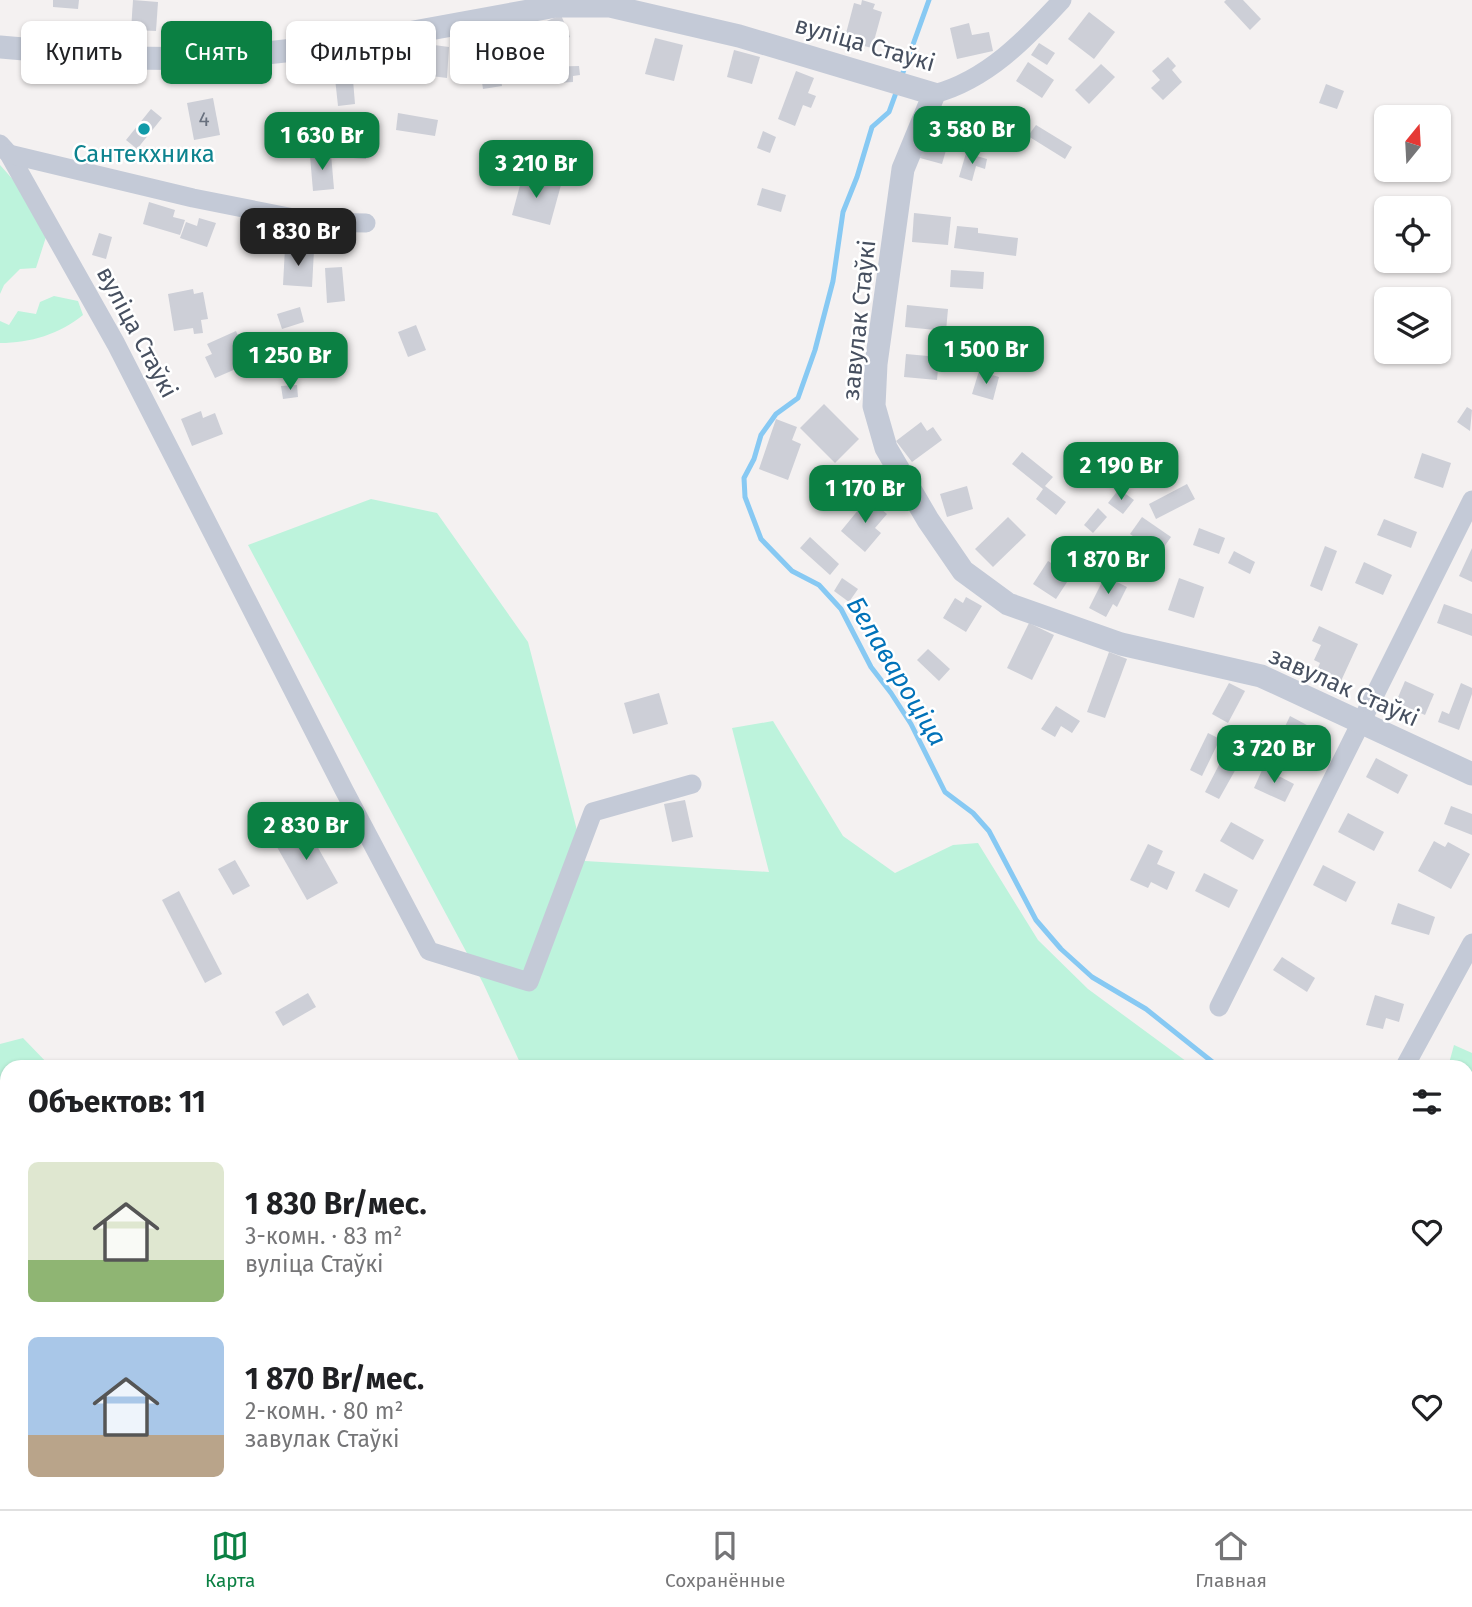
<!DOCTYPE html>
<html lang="ru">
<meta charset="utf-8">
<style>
:root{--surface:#fff;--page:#f6f6f6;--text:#202124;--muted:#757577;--line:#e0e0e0;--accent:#0b8043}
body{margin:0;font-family:"Fira Sans",sans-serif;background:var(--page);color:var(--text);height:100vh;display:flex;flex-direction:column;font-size:26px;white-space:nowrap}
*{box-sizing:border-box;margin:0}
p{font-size:23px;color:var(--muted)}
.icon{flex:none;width:38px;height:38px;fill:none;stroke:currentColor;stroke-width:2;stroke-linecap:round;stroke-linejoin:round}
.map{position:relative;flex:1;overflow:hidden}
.details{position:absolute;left:0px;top:1060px;width:1474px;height:450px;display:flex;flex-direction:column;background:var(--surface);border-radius:21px 21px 0 0;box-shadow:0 2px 5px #0004}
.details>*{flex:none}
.hud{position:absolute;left:21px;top:21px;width:700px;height:63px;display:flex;gap:14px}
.needle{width:46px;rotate:18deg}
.buttons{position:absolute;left:1374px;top:105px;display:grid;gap:14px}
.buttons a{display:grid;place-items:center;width:77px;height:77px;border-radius:10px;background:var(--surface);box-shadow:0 2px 5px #0004;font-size:35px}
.price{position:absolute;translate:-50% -60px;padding:0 16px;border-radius:14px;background:var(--accent);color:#fff;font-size:23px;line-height:46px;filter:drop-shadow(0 2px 4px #0008)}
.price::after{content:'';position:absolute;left:50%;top:42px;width:21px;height:16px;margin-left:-10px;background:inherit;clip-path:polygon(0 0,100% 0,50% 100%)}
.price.on{background:#222;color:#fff}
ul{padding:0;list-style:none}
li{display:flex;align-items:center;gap:21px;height:175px;padding:0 28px}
li span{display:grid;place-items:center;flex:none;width:196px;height:140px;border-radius:10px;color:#555}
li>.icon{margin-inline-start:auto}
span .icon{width:84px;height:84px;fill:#fffc;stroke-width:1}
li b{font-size:30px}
h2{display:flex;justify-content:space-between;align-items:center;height:84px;padding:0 28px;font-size:30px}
.tag{padding:0 24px;border-radius:10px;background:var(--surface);box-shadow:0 2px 5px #0004;font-size:24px;line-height:63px}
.tag.on{background:var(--accent);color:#fff}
.tabs{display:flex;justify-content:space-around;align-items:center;height:98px;border-top:2px solid var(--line);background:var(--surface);font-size:19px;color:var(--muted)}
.tabs a{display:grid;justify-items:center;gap:4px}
.tabs .on{color:var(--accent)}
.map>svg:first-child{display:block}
.green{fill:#bdf3dc}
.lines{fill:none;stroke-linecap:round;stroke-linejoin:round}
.stream{stroke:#87c9f3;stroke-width:5}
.building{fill:#cdcfd7}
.minor{stroke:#c4cad7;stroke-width:19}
.tertiary{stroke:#c4cad7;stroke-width:23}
.culture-dot{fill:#0f9aa8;stroke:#fff;stroke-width:2.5}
.labels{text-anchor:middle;stroke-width:5;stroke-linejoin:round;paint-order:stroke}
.number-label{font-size:21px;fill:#68707e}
.street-label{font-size:24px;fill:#475060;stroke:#fff}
.culture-label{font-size:24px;fill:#0d838f;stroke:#fff}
.water-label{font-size:26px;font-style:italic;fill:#0172b9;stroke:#fff}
</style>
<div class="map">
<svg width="1472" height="1509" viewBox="0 0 1472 1509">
<rect width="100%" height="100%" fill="#f4f1f1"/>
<g class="green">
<polygon points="0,165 16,183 46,237 36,268 20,269 4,285 0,294"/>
<path d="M54,296L78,301L83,315C59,334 31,343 0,343V321L9,325L18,311L36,314L40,302Z"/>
<polygon points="371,499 437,513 528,642 585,861 769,872 732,728 773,721 843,836 895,873 953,845 978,843 1038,940 1088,989 1194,1067 522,1067 483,983 248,545"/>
<polygon points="23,1038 51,1067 7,1068 7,1503 632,1503 634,1509 0,1509 0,1044"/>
<polygon points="1454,1045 1472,1053 1472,1156 1467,1153 1466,1068 1448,1067"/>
<polygon points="1467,1308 1472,1313 1472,1509 678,1509 677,1503 1466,1503"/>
</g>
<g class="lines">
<g class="stream">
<polyline points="901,78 929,0"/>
<polyline points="897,90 889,112 872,127 857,177 843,212 833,281 815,350 798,398 776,414 761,435 754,459 744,478 745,497 761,539 792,571 819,585 841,609 871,667 891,693 911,724 945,792 973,813 989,831 1036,920 1061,949 1092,977 1146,1009 1220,1068"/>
<polyline points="1466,1216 1472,1220"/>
</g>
</g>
<g class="building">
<polygon points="53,0 79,0 78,9 53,7"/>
<polygon points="133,0 158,2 156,31 131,30"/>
<polygon points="862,0 875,4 873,9 882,12 872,48 844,41 854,3 861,5"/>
<polygon points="1226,0 1243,0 1261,19 1250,30 1224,2"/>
<polygon points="1089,12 1115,32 1094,59 1068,39"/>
<polygon points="561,15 570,37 553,44 551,38 537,44 530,28"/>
<polygon points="969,23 972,35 989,32 993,51 957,59 950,28"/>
<polygon points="655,38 683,45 674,81 645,74"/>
<polygon points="495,41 502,86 483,89 476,44"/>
<polygon points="1039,43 1055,53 1047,65 1031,55"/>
<polygon points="434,45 449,47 447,78 431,76"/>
<polygon points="734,50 760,57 752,84 727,77"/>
<polygon points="1168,57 1176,66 1172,70 1182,82 1163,100 1151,88 1160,80 1152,71"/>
<rect x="300" y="62" width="17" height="19"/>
<polygon points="1028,62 1054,80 1042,98 1016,81"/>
<polygon points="1101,64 1115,77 1089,104 1075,90"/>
<polygon points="579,66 580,75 573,76 573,82 538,84 538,67"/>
<polygon points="352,68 355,104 338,106 334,69"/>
<polygon points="796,71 814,78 808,93 816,96 811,108 803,105 795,126 778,119"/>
<polygon points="1326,84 1344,91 1337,109 1319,103"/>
<polygon points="213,98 220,135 194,140 187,103"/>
<polygon points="151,109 162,118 137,149 126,140"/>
<polygon points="296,112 300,130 272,137 267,119"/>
<polygon points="398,113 438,120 435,136 396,130"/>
<polygon points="996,124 1017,131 1012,142 992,134"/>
<polygon points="1036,125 1072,147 1065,159 1028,136"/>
<polygon points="929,127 951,133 942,164 920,158"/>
<polygon points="763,131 776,137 770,153 757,148"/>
<polygon points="354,133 368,134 366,159 341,157 342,139 353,140"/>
<polygon points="966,153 987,159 985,169 976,166 972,181 959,177"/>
<polygon points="331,154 334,189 313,191 310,156"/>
<polygon points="523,174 561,185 550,225 512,215"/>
<polygon points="762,188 786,195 781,212 757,205"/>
<polygon points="149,202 175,210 173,217 185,220 180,235 143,224"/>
<polygon points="914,213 951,217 948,245 912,242"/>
<polygon points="199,218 216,223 207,247 180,238 186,222 197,226"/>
<polygon points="957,226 978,228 978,233 1018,238 1016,256 954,248"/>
<polygon points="99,233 112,237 106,259 92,255"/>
<polygon points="285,248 314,250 312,287 283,285"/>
<polygon points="342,267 345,301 327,303 325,268"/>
<polygon points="951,270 984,272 983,289 950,287"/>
<polygon points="193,289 194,294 203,292 208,319 201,320 203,333 194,334 193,328 174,331 168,294"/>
<polygon points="907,305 948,309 946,331 905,327"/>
<polygon points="300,307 304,322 282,329 277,314"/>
<polygon points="416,325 426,350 408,357 398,332"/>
<polygon points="236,331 245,351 240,354 245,365 215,378 205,357 212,354 207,344"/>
<polygon points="961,336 990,338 989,357 960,355"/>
<polygon points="274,346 284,364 271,372 260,353"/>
<polygon points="906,354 939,357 937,380 904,377"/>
<polygon points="979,371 999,377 993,400 972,394"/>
<polygon points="297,385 298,397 283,399 281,386"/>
<polygon points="824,404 859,439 835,463 800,428"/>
<polygon points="1467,407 1472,410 1470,431 1457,422"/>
<polygon points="201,411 203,418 215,413 223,434 192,446 181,419"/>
<polygon points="776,419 797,427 792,440 801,444 788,480 759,469"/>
<polygon points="921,422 927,431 933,427 942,440 912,462 896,441"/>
<polygon points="1022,452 1053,477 1045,486 1066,502 1056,515 1036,499 1043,489 1012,464"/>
<polygon points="1422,453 1451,463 1443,488 1414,478"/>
<polygon points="1187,484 1195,499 1156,519 1149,504"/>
<polygon points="967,486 973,509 947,517 940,494"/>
<polygon points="1119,489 1134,500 1123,514 1108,503"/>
<polygon points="868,498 887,514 875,528 881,533 865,552 841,531"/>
<polygon points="1098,508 1107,517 1093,533 1084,525"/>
<polygon points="1008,517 1026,535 993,567 975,549"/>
<polygon points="1142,517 1171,537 1159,554 1130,534"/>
<polygon points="1384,519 1417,532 1411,548 1377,535"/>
<polygon points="1199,528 1225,538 1219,554 1193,545"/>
<polygon points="810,537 839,564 830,575 800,548"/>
<polygon points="1325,546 1337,551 1322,591 1310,586"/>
<polygon points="1472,548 1472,582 1459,576"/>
<polygon points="1234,551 1255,562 1250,574 1228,563"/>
<polygon points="1048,561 1071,576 1056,599 1033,584"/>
<polygon points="1364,562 1392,575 1383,595 1355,583"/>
<polygon points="1105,576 1127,587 1117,607 1113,604 1106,617 1089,608"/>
<polygon points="842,578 858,589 849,602 834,591"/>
<polygon points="1179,578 1204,587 1194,618 1168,610"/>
<polygon points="966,597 982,606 966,632 943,618 955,598 963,603"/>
<polygon points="1444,604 1472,614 1472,636 1437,623"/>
<polygon points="1029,623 1054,635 1032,680 1007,668"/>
<polygon points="1319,626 1358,644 1341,681 1317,670 1320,663 1314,660 1321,645 1312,641"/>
<polygon points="928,649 950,669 939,681 917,660"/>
<polygon points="1109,652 1127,659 1105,718 1087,712"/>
<polygon points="1405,681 1434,694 1425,715 1396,702"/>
<polygon points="1229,683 1245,691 1228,723 1212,714"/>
<polygon points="1461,683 1472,688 1472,694 1459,730 1438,722 1442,711 1449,714"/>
<polygon points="659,693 668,724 633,734 624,703"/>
<polygon points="1056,706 1080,721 1072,733 1061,726 1055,737 1041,729"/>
<polygon points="1290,716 1320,732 1311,750 1281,735"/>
<polygon points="1208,733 1220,739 1202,776 1190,770"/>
<polygon points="1376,758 1408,775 1398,794 1366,777"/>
<polygon points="1222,759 1237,767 1219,799 1205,792"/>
<polygon points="1263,768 1294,784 1285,802 1254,788"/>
<polygon points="685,800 693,837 672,842 664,804"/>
<polygon points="1451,806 1472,814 1472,835 1444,824"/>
<polygon points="1348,813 1384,832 1374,851 1338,832"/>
<polygon points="1231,822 1264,840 1253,860 1220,841"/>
<polygon points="304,823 338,883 307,900 273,840"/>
<polygon points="1434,841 1445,847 1448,842 1470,854 1451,889 1418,871"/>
<polygon points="1148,844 1163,851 1157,864 1175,872 1167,890 1151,882 1148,888 1130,880"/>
<polygon points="235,860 250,886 233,895 218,869"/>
<polygon points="1323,865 1356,882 1346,902 1313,885"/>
<polygon points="1204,873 1238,890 1229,908 1195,891"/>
<polygon points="179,891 222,974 205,983 162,900"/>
<polygon points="1398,903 1435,917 1429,935 1391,924"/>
<polygon points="1282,957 1315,978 1307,992 1273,970"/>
<polygon points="308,993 316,1007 283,1026 275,1012"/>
<polygon points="1375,995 1404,1004 1399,1022 1386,1018 1383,1029 1366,1025"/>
</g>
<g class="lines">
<g class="minor">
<path d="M934,94C987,80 1026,39 1062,0"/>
<polyline points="0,144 9,154 116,344 344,790 429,951 529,982 593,812 692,784"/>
<polyline points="9,154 193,198 314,222 366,223"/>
<polyline points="1219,1007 1472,500"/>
<polyline points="1404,1068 1472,943"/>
</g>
<polyline class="tertiary" points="0,47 128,58 213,59 348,44 556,6 610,6 739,36 934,94 903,169 876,364 874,406 886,448 928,520 963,571 1008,604 1121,644 1261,676 1472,774"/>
</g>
<circle class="culture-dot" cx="144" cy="129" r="7"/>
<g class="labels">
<g class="number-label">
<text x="204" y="126">4</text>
</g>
<g class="street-label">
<text transform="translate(865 44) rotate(16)" y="8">вуліца Стаўкі</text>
<text transform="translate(859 320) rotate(-84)" y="8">завулак Стаўкі</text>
<text transform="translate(137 332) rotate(62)" y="8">вуліца Стаўкі</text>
<text transform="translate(1344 687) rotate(24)" y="8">завулак Стаўкі</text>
</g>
<g class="culture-label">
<text x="144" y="162">Сантекхника</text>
</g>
<g class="water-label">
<text transform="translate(897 671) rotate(59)" y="9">Белавароціца</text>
</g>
</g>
</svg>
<div class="buttons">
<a><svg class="needle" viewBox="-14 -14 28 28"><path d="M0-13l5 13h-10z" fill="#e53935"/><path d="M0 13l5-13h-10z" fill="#757577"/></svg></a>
<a><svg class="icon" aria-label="locate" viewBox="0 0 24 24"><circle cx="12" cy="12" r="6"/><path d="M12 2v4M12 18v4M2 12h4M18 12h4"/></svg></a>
<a><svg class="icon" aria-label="layers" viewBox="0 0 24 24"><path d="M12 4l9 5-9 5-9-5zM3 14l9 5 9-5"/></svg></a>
</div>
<b class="price" style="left:972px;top:166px">3 580 Br</b>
<b class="price" style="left:322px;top:172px">1 630 Br</b>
<b class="price" style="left:536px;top:200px">3 210 Br</b>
<b class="price on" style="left:298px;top:268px">1 830 Br</b>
<b class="price" style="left:986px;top:386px">1 500 Br</b>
<b class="price" style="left:290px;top:392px">1 250 Br</b>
<b class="price" style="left:1121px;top:502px">2 190 Br</b>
<b class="price" style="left:865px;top:525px">1 170 Br</b>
<b class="price" style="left:1108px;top:596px">1 870 Br</b>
<b class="price" style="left:1274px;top:785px">3 720 Br</b>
<b class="price" style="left:306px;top:862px">2 830 Br</b>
<div class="hud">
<a class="tag">Купить</a>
<a class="tag on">Снять</a>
<a class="tag">Фильтры</a>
<a class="tag">Новое</a>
</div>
<section class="details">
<h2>Объектов: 11<svg class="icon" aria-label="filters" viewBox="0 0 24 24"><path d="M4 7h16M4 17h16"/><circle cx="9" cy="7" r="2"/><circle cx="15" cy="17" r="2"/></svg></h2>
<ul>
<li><span style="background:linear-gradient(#dfe7d0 70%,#8fb573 0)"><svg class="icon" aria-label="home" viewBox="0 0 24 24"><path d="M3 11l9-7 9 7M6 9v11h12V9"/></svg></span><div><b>1 830 Br/мес.</b><p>3-комн. · 83 m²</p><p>вуліца Стаўкі</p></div><svg class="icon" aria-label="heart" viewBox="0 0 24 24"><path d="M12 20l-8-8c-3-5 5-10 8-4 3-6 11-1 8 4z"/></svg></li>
<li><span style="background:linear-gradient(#a9c7e8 70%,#b9a48a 0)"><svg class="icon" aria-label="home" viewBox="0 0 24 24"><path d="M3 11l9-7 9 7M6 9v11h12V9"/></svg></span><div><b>1 870 Br/мес.</b><p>2-комн. · 80 m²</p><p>завулак Стаўкі</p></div><svg class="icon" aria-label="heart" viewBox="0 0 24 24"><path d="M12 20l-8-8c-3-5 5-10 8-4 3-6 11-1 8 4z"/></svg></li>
</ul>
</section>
</div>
<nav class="tabs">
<a class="on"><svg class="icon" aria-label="map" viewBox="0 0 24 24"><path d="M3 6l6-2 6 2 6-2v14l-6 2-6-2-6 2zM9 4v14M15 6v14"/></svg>Карта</a>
<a><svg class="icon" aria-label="saved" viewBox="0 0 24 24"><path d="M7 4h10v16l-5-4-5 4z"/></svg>Сохранённые</a>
<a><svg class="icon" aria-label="home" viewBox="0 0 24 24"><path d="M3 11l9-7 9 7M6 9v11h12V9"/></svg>Главная</a>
</nav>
